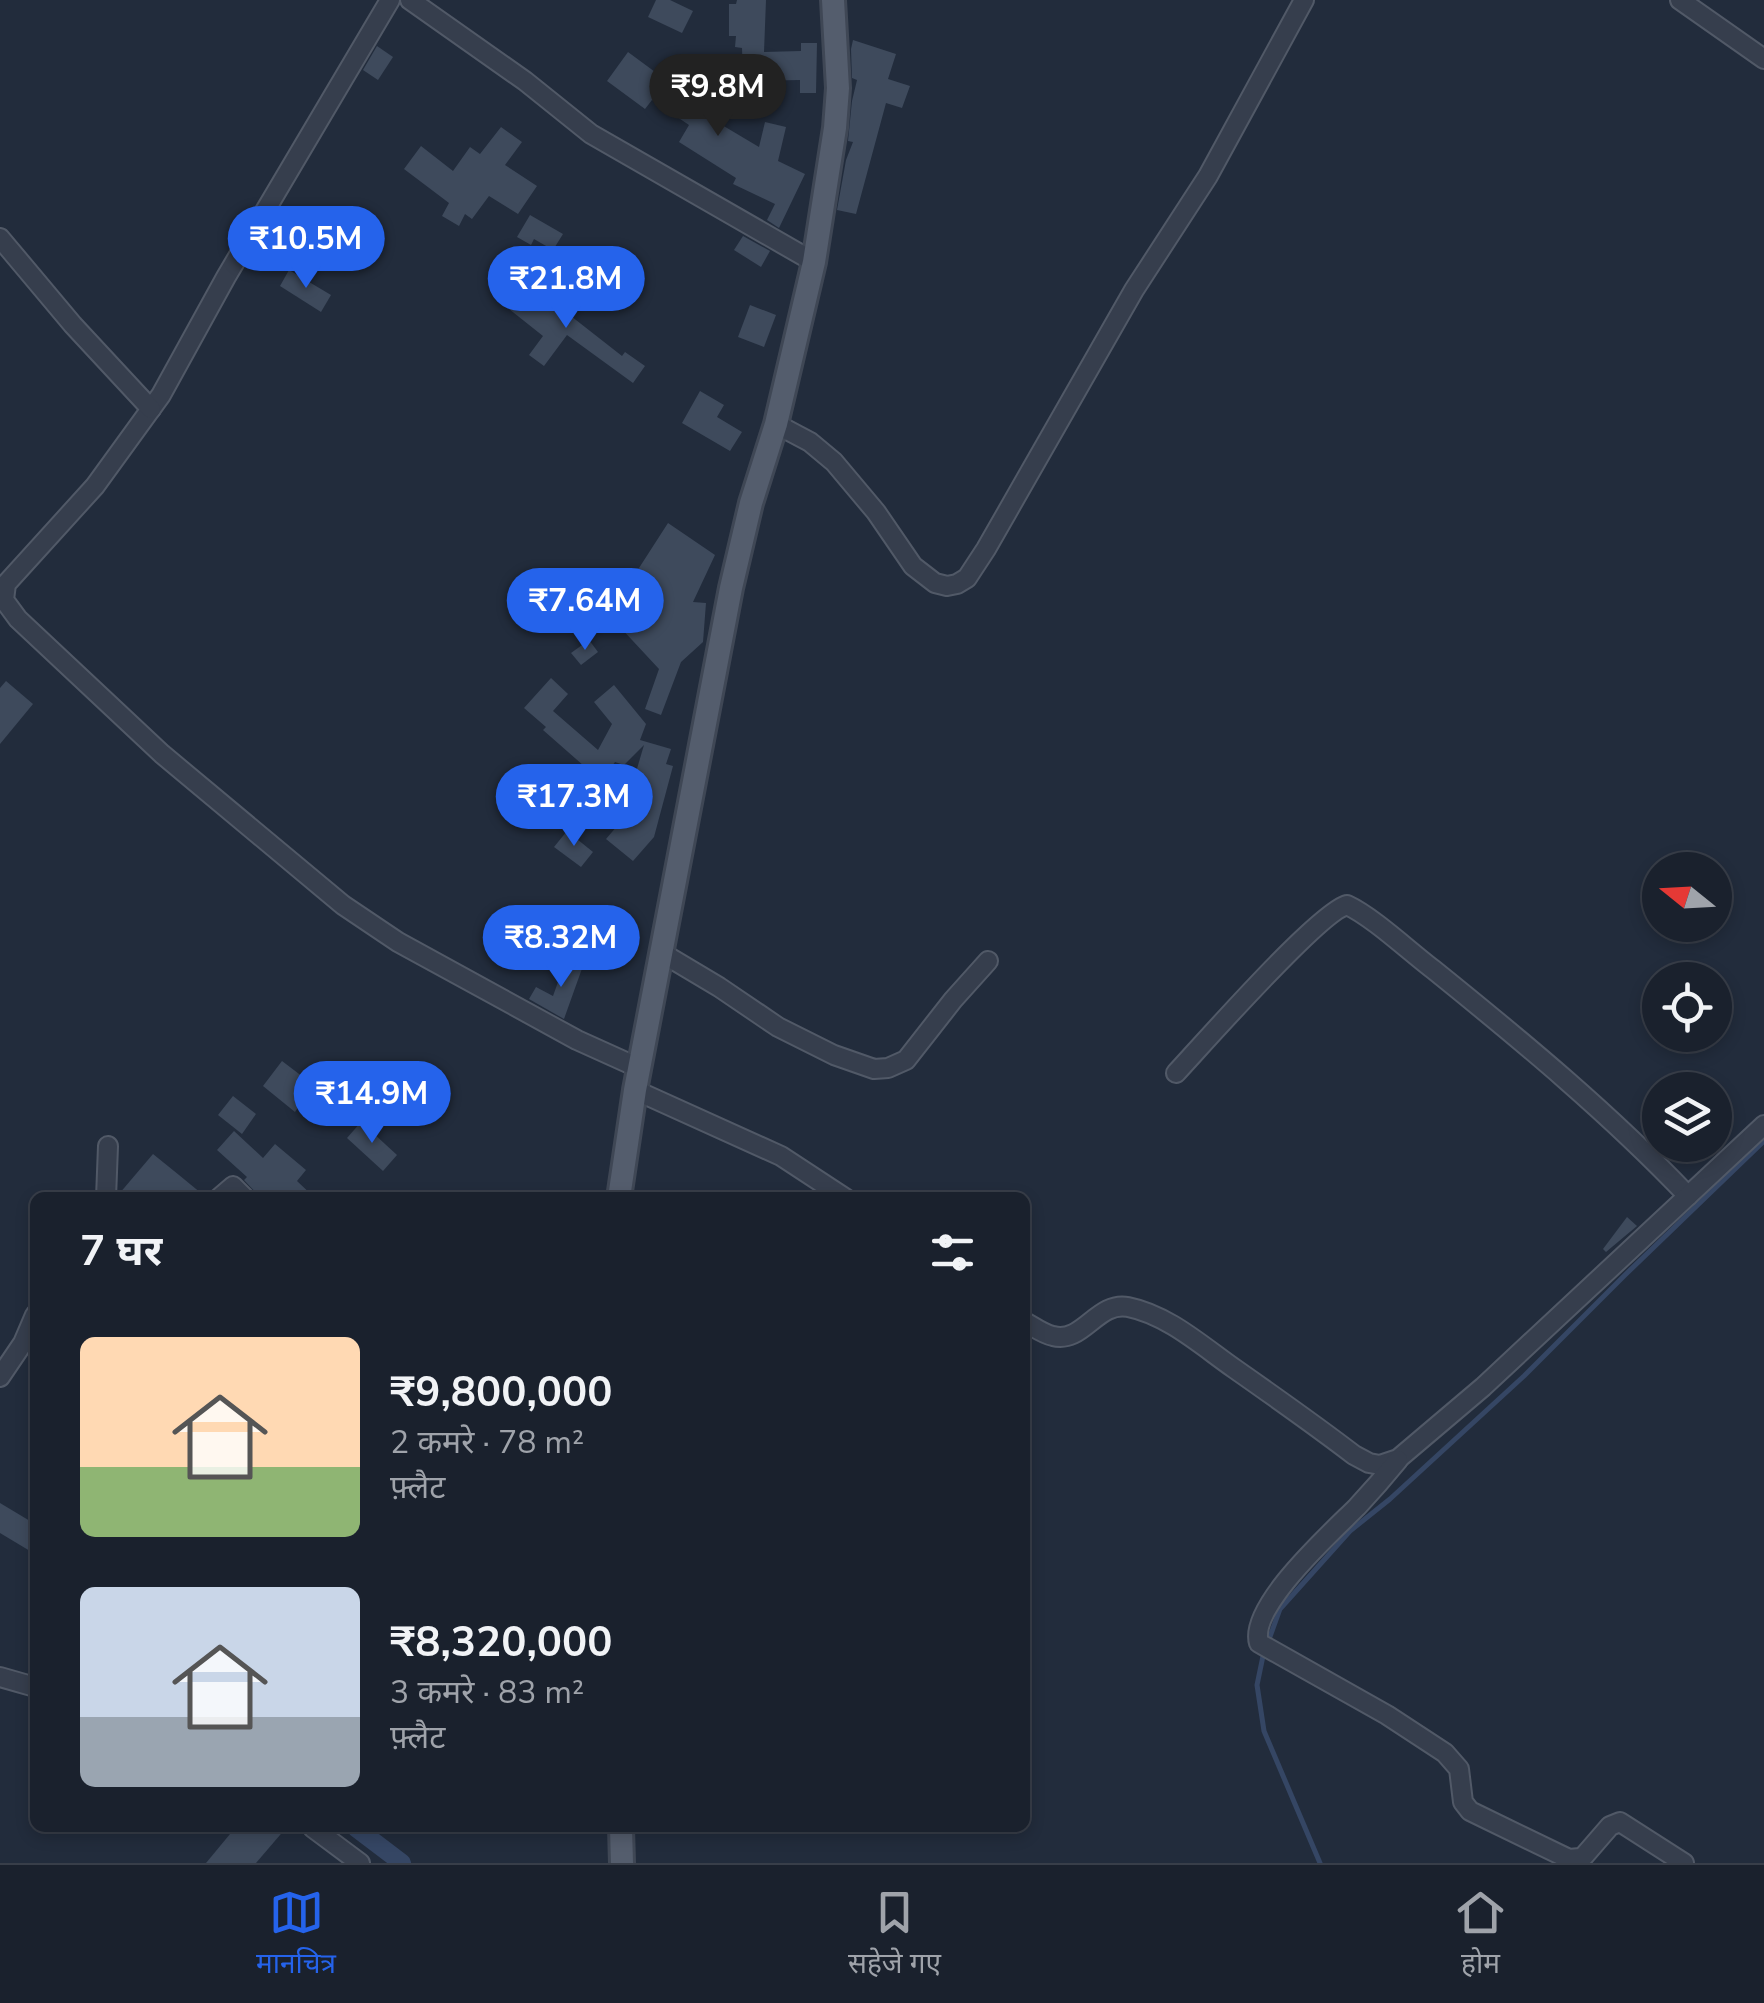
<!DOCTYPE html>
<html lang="hi">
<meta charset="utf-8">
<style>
:root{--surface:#1a212d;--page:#272e39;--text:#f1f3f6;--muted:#9fa3aa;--line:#383e49;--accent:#2563eb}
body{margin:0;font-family:"Nunito Sans","Noto Sans Devanagari",sans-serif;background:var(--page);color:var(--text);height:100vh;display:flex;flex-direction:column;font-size:38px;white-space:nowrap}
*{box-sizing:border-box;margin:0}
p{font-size:32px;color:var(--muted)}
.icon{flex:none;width:55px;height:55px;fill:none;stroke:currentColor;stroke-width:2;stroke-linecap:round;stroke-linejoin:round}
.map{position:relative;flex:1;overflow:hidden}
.sheet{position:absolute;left:30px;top:1192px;width:1000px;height:640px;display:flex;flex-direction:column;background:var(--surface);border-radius:15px;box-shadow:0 5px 15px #0003,0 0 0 2px var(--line)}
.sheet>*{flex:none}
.needle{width:65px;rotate:288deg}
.controls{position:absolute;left:1642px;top:852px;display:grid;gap:20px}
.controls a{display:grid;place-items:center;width:90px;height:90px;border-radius:50%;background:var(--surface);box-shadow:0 5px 15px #0003,0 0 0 2px var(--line);font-size:50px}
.price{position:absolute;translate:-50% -85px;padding:0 22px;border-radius:35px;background:var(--accent);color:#fff;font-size:32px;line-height:65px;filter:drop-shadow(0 2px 5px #0008)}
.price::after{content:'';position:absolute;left:50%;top:60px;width:30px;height:22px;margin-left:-15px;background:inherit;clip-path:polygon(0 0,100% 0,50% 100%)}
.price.current{background:#222;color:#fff}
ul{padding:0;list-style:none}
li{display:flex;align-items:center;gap:30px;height:250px;padding:0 50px}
li span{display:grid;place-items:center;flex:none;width:280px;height:200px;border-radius:15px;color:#555}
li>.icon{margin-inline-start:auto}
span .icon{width:120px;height:120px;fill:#fffc;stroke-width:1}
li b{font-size:42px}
h2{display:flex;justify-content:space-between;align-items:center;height:120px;padding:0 50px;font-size:42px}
.menu{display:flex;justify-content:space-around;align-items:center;height:140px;border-top:2px solid var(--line);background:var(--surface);font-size:28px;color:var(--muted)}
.menu a{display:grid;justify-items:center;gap:5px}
.menu .current{color:var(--accent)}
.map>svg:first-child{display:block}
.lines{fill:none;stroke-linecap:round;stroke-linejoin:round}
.stream{stroke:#354664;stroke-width:5}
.canal{stroke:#354664;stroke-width:18}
.building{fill:#3e4a5c}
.minor-casing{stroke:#515967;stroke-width:22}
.major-casing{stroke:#3f4755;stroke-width:28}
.minor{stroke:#363e4d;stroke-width:18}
.major{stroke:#545d6d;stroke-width:22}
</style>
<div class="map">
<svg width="1764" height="1863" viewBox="0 0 1764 1863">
<rect width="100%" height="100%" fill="#222c3c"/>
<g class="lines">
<polyline class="stream" points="1320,1863 1264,1731 1257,1685 1263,1656 1280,1609 1350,1531 1390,1499 1524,1376 1625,1275 1764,1141"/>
<polyline class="canal" points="356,1828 402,1863"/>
</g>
<g class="building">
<polygon points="656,0 670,0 693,11 682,33 648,17"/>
<polygon points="737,0 766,0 764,52 801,51 801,43 817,43 816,93 800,93 800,80 743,81 742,48 735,47 736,36 729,36 729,4 736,4"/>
<polygon points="853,40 896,54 888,79 910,86 902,108 886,103 856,214 837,210 846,160 853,142 848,141 852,101 857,80 852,78 851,49"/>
<polygon points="377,46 393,57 378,80 363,70"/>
<polygon points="628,52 689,97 685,103 759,147 765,122 786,127 778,161 805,174 779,228 767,220 775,204 733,184 736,178 679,142 689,125 652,100 645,109 607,81"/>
<polygon points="501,127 522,142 505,165 537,186 518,214 489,196 472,219 465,214 459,226 442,216 449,203 404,169 421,146 453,171 470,147 480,154"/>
<polygon points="530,215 563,234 553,250 534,239 531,245 517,237"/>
<polygon points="743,236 770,251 761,267 734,250"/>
<polygon points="289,270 331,295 321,312 280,286"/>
<polygon points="532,279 556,298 553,302 622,356 625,352 645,366 633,383 567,335 544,366 529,355 543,336 509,309"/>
<polygon points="750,305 776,315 764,347 738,337"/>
<polygon points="700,391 724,405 717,417 742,432 730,451 682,423"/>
<polygon points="668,523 715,555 693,602 706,603 703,642 681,662 661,715 645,709 659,669 619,626 641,604 622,583 639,568"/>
<polygon points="589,640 598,652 581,665 571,653"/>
<polygon points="551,678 568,694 553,711 598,750 612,724 594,702 614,685 646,724 640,740 671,749 666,764 673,766 654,837 633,861 606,839 635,805 628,799 644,745 624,765 615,762 602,780 606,784 591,799 571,779 584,766 543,730 546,727 524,708"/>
<polygon points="6,681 33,704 0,744 0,688"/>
<polygon points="567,831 593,852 581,867 554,847"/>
<polygon points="567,957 584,963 564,1019 529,999 536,987 553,996"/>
<polygon points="282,1061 307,1080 313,1073 338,1092 316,1119 299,1106 295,1112 263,1086"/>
<polygon points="233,1096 256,1114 242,1134 218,1115"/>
<polygon points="361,1122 397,1155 383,1171 347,1138"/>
<polygon points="234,1131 263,1158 275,1144 306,1170 297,1181 315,1198 261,1198 244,1180 247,1177 217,1150"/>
<polygon points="153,1154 179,1175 207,1198 119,1198 119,1194"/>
<polygon points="1627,1217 1637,1226 1606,1252 1603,1249"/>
<polygon points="0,1503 35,1524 35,1554 0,1533"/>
<polygon points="235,1828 286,1828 256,1863 206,1863"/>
</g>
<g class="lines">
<defs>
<g id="minor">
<polyline points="390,0 226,277 161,395 95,486 6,584 4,600 18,619 162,754 343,905 398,942 577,1040 639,1068"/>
<polyline points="410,0 525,81 591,134 814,262"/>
<polyline points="1680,0 1764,59"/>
<polyline points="0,238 73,325 151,409"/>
<polyline points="776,424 810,442 834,462 876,512 913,566 935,583 947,586 957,584 967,578 986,549 1134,290 1208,176 1304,0"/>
<polyline points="662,953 719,987 778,1027 834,1055 874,1069 888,1068 906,1060 953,1000 988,961"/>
<path d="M1176,1073C1203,1044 1319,912 1347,905C1373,917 1410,952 1434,970C1522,1041 1610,1114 1688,1196"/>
<polyline points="635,1090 781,1156 845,1198"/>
<polyline points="106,1198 108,1146"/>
<polyline points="219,1198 233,1186 245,1198"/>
<path d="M1025,1322C1034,1327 1043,1334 1053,1336C1083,1344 1097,1301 1128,1307C1168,1315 1202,1346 1235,1369C1275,1397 1315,1425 1354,1455L1369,1463L1380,1465L1398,1459L1483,1387L1764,1125"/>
<polyline points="0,1377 23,1343 35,1315"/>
<path d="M1398,1460C1385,1476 1371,1492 1357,1507C1332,1532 1248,1607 1259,1643L1387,1715L1445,1753L1459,1769L1463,1802L1470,1811L1569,1859L1580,1858L1584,1856L1610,1826L1620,1822L1684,1863"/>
<polyline points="0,1677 35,1687"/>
<polyline points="313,1828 360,1863"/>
</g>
<g id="major">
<polyline points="619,1198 635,1090 731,588 751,503 776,424 814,262 835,128 838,88 833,0"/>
<polyline points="621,1828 622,1863"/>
</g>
</defs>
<use href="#minor" class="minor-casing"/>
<use href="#major" class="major-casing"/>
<use href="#minor" class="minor"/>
<use href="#major" class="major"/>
</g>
</svg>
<div class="controls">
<a><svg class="needle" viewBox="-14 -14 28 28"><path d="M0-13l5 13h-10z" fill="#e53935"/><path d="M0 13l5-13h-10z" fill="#9fa3aa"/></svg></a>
<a><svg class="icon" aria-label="locate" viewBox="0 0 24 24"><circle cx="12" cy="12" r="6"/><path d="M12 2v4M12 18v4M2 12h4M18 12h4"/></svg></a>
<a><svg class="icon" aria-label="layers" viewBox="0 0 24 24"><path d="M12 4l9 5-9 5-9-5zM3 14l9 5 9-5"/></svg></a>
</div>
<b class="price current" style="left:718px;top:139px">₹9.8M</b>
<b class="price" style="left:306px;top:291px">₹10.5M</b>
<b class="price" style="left:566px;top:331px">₹21.8M</b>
<b class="price" style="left:585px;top:653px">₹7.64M</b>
<b class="price" style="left:574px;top:849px">₹17.3M</b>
<b class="price" style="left:561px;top:990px">₹8.32M</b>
<b class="price" style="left:372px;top:1146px">₹14.9M</b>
<section class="sheet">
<h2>7 घर<svg class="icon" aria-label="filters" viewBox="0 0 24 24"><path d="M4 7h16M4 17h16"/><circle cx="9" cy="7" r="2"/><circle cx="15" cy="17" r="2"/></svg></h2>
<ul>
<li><span style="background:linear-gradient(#ffd9b3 65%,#8fb573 0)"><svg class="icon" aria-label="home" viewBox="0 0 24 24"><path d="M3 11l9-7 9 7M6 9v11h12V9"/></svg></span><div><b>₹9,800,000</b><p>2 कमरे · 78 m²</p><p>फ़्लैट</p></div></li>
<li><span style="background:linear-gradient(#c9d6e8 65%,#9aa5b1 0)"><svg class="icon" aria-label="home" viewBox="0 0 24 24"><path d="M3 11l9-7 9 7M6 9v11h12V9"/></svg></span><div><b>₹8,320,000</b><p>3 कमरे · 83 m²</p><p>फ़्लैट</p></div></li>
</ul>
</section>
</div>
<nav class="menu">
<a class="current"><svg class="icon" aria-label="map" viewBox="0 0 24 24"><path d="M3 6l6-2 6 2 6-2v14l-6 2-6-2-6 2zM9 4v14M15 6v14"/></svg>मानचित्र</a>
<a><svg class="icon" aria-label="saved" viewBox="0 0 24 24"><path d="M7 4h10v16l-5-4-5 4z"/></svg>सहेजे गए</a>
<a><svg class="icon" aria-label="home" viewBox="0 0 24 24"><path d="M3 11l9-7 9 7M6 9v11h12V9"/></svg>होम</a>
</nav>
